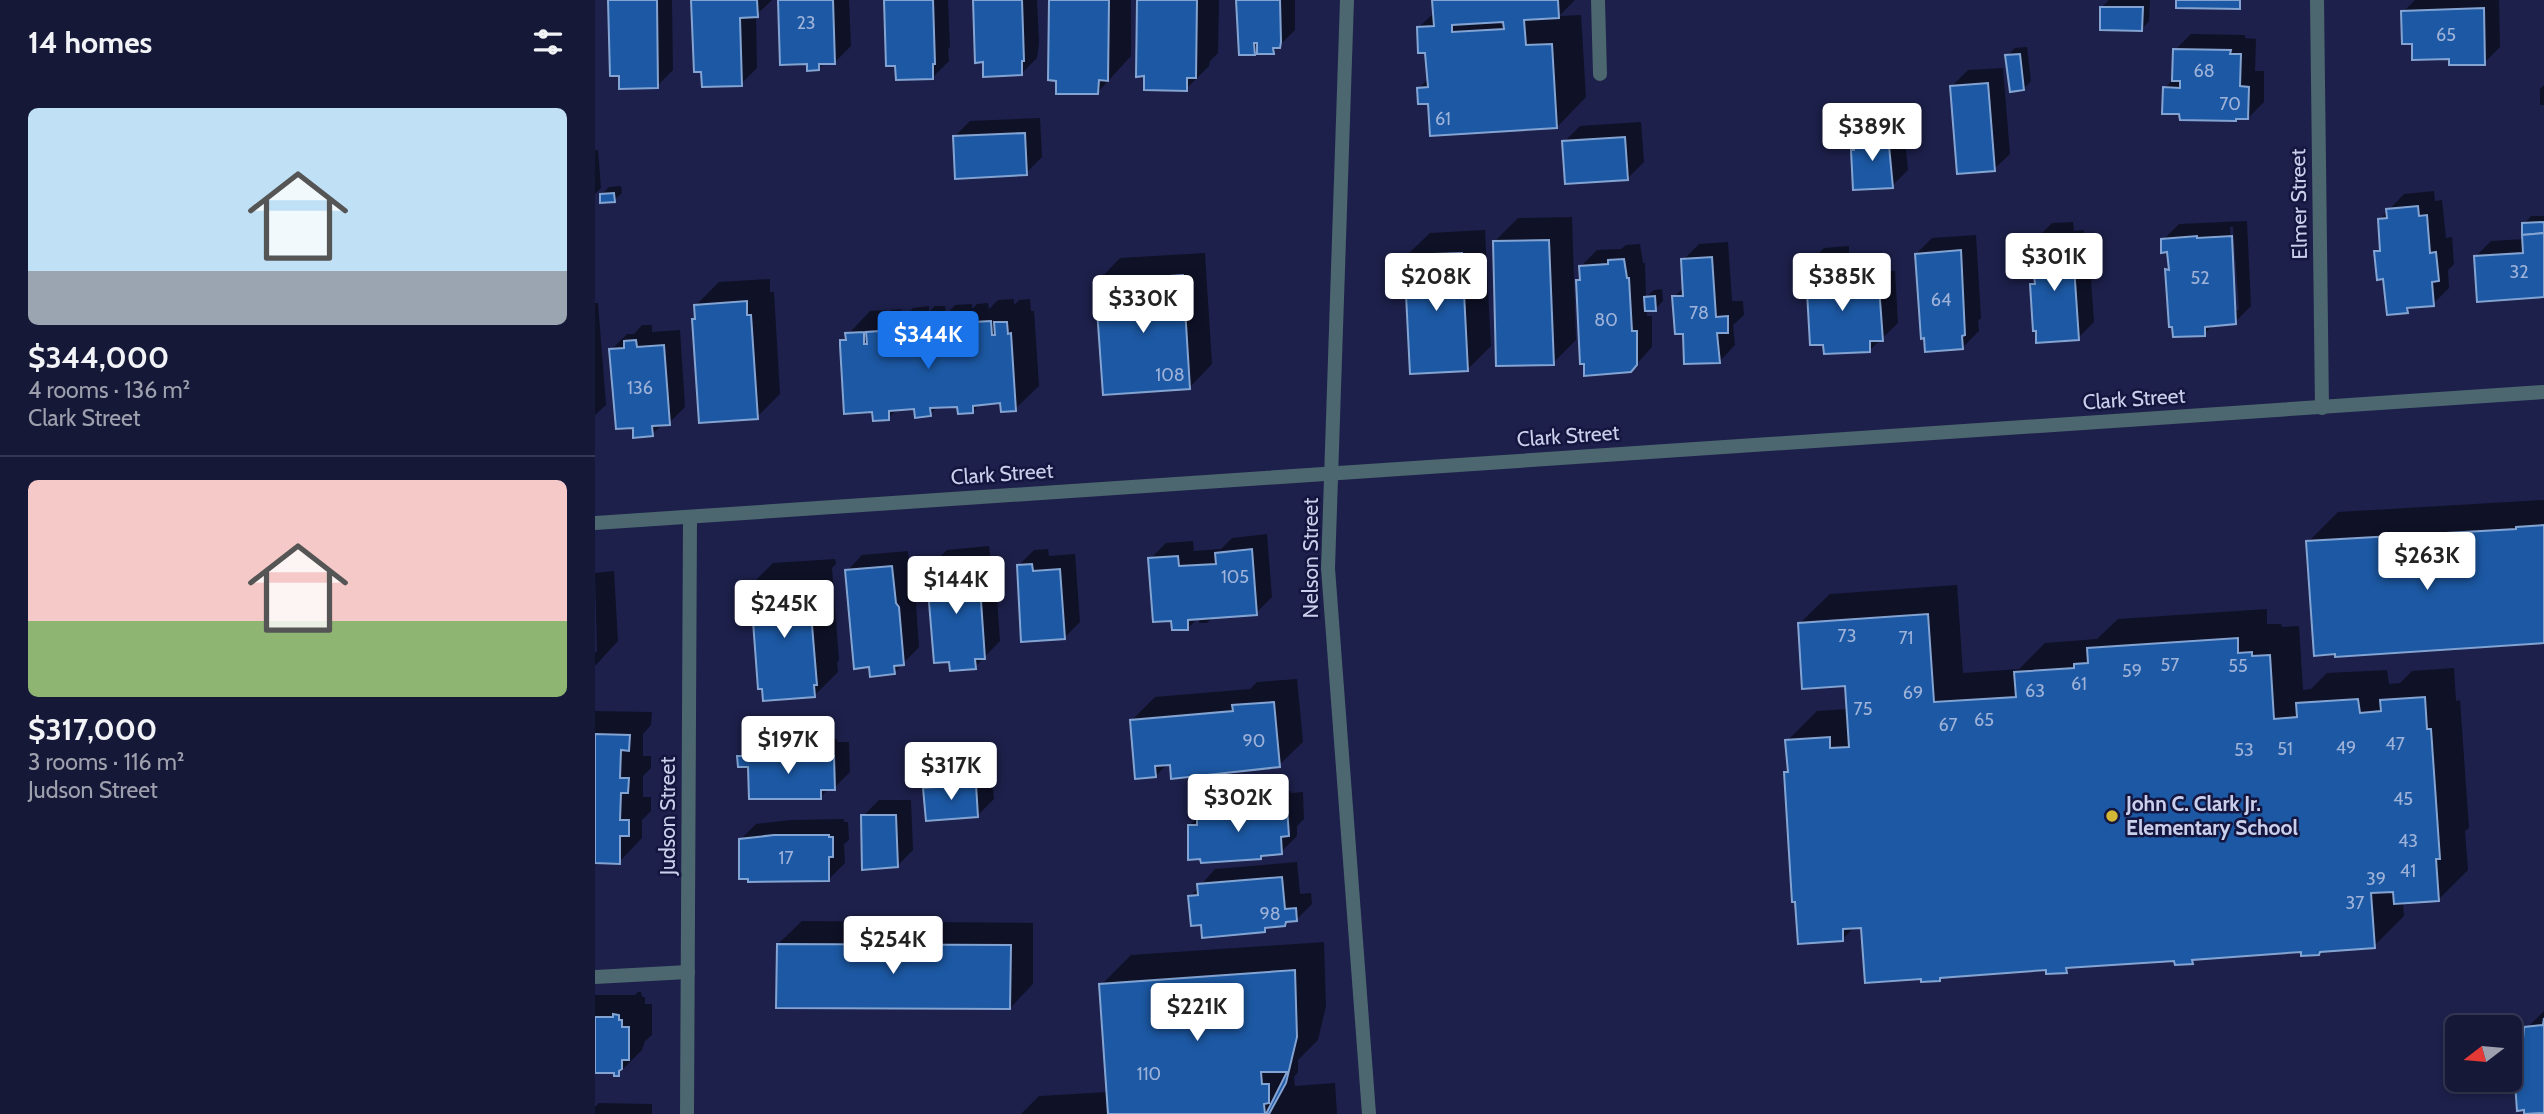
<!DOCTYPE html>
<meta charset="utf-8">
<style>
:root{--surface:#161838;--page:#1f2140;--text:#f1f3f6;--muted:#9ea0ae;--line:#353753;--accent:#1a73e8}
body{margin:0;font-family:Cabin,sans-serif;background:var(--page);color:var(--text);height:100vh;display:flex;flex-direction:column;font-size:26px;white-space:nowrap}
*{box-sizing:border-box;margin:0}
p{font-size:23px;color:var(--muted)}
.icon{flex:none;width:38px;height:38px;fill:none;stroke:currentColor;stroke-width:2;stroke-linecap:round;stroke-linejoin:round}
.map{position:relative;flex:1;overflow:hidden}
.drawer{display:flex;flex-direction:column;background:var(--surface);width:595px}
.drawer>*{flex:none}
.needle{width:46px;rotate:254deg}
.tools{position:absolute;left:1850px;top:1015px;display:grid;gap:14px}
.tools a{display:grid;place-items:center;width:77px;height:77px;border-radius:10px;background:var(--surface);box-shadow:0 4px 10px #0003,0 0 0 2px var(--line);font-size:35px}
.price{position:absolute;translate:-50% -60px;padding:0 16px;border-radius:7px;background:#fff;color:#222;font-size:23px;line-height:46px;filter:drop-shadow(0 2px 4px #0008)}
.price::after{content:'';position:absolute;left:50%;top:42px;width:21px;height:16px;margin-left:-10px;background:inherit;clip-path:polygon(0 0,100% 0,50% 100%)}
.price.on{background:var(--accent);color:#fff}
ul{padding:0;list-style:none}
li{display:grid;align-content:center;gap:14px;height:371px;padding:0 28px}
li+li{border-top:2px solid var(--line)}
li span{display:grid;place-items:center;height:217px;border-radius:10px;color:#555}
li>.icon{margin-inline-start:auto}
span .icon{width:126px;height:126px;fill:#fffc;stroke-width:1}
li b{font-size:30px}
h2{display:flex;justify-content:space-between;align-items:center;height:84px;padding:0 28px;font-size:30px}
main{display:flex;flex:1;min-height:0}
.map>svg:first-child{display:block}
.shadow{fill:#0007;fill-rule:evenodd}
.building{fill:#1c58a3;stroke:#83a4d2;stroke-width:2;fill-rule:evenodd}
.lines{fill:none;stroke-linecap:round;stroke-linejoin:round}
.service{stroke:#4c676f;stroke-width:14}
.minor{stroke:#4c676f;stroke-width:14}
.poi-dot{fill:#d2b635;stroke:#14163f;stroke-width:2.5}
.labels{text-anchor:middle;stroke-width:5;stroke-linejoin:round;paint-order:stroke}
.number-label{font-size:18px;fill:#9eb2d9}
.street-label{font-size:21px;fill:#cad0eb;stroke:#14163f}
.poi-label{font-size:21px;font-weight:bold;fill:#cad0eb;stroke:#14163f;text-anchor:start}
</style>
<main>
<section class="drawer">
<h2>14 homes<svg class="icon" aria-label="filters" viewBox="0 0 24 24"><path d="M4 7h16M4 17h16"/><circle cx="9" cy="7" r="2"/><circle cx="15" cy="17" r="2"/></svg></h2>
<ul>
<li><span style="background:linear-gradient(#bfe0f5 75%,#9aa5b1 0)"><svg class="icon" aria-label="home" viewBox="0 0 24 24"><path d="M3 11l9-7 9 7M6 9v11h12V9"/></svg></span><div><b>$344,000</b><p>4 rooms · 136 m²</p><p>Clark Street</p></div></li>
<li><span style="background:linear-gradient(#f6c9c9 65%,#8fb573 0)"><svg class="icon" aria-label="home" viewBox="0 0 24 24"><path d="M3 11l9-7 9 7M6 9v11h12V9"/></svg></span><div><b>$317,000</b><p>3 rooms · 116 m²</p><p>Judson Street</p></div></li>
</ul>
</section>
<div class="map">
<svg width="1949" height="1114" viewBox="0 0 1949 1114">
<rect width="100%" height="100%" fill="#1d204a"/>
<g class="shadow">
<polygon points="13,0 77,0 78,70 62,86"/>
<polygon points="98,0 177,0 161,15 162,68 146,84"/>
<polygon points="185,0 254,0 256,46 240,62 230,62 224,69 213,62"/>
<polygon points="290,0 353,0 355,47 353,49 354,61 338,77"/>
<polygon points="380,0 442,0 444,43 442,58 426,74"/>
<polygon points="456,0 536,0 536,56 503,92"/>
<polygon points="544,0 624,0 623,53 615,61 614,66 591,89"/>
<polygon points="644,0 700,0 700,30 678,52 664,48 659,53"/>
<polygon points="839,0 980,0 964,16 986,15 991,97 962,127 835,102 823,89 834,78 832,51 823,28 840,12"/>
<polygon points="1514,0 1555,0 1554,21 1547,29 1507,7"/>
<polygon points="1820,0 1904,0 1905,47 1889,63 1856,57 1819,42 1808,12"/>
<polygon points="1596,34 1650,35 1650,38 1661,39 1660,71 1669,71 1669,102 1653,118 1643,117 1640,120 1586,112 1570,88 1579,78 1580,50"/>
<polygon points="1432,47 1436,81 1429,89 1412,56 1420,48"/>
<polygon points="1408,68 1415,154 1399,169 1357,86 1373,70"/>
<polygon points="1949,85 1949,105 1945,105 1945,89"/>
<polygon points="445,118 447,157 431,173 359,137 375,121"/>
<polygon points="1308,120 1313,170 1297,186 1261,148 1260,138 1276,122"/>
<polygon points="1046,122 1049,162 1033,178 969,142 985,126"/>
<polygon points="0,150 3,150 6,188 0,194"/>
<polygon points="26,186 27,193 19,200 6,195 14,187"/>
<polygon points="1839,191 1840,201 1847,200 1851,238 1857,237 1859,264 1853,270 1854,288 1838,304 1818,306 1812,311 1790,277 1781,252 1787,246 1785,219 1809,194"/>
<polygon points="1936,216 1949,216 1949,296 1880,257 1896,241 1929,239 1929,224"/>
<polygon points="977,217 981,340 958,363 899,242 923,218"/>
<path d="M1652,221L1656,306L1640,322L1619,324L1609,334L1572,270L1575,267L1574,250L1568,240L1584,224ZM1635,227H1638L1644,310H1640Z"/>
<polygon points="1478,222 1479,231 1489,230 1489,236 1493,236 1499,322 1483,338 1437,285 1441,280 1441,239 1457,223"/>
<polygon points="890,230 896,346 873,369 811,256 835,233"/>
<polygon points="1381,235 1386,318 1383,321 1384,331 1368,347 1321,254 1337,238"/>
<polygon points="1133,242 1137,301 1148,301 1149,315 1138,325 1140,345 1125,361 1089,332 1079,297 1089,287 1088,260 1104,244"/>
<polygon points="1045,244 1048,263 1050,263 1051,297 1059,290 1067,289 1068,301 1060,309 1052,309 1052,316 1057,316 1057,347 1036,370 983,281 987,277 986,266 1002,250 1026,249 1031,245"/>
<path d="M1254,246V259L1246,267L1271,265V273L1300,271L1303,323L1275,350L1214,293L1217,290L1213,264L1229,248ZM1264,278L1265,282L1228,284V281Z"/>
<polygon points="610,253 617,364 594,388 502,282 525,258"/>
<polygon points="175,279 175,292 179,292 185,394 162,417 99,320 102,316 101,305 124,282"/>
<path d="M419,299V305L424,300L435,299L436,311H439L444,386L420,409L406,401L386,403L377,412L364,405L344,406L335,414L321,407L303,409L293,418L279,410L247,341L275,311L291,310L292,315L296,310L306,309L307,319L318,308L334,306V312L340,306H350L351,315L360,305L377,304V309L382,304L393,303L394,309L403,300ZM363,324V328L338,330L342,326Z"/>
<polygon points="0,303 3,303 11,405 0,415"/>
<polygon points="47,325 57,325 57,332 85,330 90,407 74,423 68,424 57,434 39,427 16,350 32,334 39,334"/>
<polygon points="1949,500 1949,641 1713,542 1743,512"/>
<polygon points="672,534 677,597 661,613 619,616 612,623 604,623 604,617 593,628 578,619 555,559 571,543 598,541 599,551 626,549 637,538"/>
<polygon points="394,546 398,580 401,584 405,641 380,667 334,579 337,576 336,566 352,550"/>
<polygon points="453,549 454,556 480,554 485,622 469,638 423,566 439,550"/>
<polygon points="313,551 316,587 320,591 324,647 299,673 252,571 267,555"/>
<polygon points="240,559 241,564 237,568 244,660 242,663 243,672 219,696 154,587 178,563"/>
<polygon points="19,571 23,641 0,666 0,652 2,652 0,573"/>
<polygon points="1362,585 1368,673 1424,669 1450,643 1502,639 1523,619 1672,609 1672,624 1686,624 1687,627 1704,626 1708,690 1716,689 1732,673 1792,670 1794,684 1805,683 1817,671 1859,668 1861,701 1865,700 1874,828 1870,831 1873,870 1843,900 1808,902 1809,916 1779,946 1727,950 1723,954 1708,951 1601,958 1597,962 1581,959 1475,966 1471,971 1452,969 1348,976 1344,980 1327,978 1268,926 1260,926 1248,939 1190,773 1194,769 1192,741 1222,711 1253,709 1252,684 1205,623 1235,594"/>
<polygon points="702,679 708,742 684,765 572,764 561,776 537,720 560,697 655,689 662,682"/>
<polygon points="0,711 57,712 56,725 48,734 48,756 56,756 56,768 48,776 48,797 56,797 56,811 47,820 47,838 24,862 0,861"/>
<polygon points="242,739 242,742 254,742 255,772 239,788 234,788 225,798 155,765 144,757 160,741"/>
<polygon points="396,769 399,799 383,815 330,789 346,773"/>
<polygon points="696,791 696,793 708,792 709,819 702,826 702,836 686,852 669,854 665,857 594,826 603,817 603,813 619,797"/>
<polygon points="284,800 316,800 318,850 302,866 268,816"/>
<polygon points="249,819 249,822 253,822 254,840 249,844 250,863 234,879 145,840 161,824 196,820"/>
<polygon points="702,862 705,894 716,893 717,904 701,920 694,920 690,924 674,926 669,930 608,923 595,897 620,869"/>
<polygon points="207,921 438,923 438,984 415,1008 183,944"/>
<polygon points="729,942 731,1006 723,1040 703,1060 703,1072 699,1077 700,1086 740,1083 742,1114 426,1114 444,1096 513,1092 506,985 536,955"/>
<polygon points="43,992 46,992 47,997 50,997 50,1004 57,1004 57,1035 50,1041 47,1050 23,1074 20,1071 0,1071 0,995 40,995"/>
<polygon points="1949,1011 1949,1111 1919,1041"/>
<polygon points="4,1103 57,1104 57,1114 0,1114 0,1107"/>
</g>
<g class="building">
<polygon points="13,0 62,0 63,88 24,89 24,76 15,76"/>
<polygon points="96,0 162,0 163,17 145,18 147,86 107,87 106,72 99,72"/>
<polygon points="183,0 238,0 240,64 224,64 224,70 212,71 212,64 185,65"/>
<polygon points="289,0 338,0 340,64 338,64 338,79 301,80 300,66 291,66"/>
<polygon points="378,0 427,0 429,61 427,61 427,75 388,77 388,62 380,63"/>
<polygon points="454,0 514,0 513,81 504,80 503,94 461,94 461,81 453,80"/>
<polygon points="542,0 602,0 601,78 592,78 592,91 549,90 549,76 541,77"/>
<polygon points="641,0 685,0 686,42 685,48 678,48 679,54 662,54 662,43 659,43 660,55 644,55"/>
<path d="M837,0H963L964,18L929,20L931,45L957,44L962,128L835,136L833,104H823L822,88L833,87L830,53H823L822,27L839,26ZM908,22L909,29L857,32V25Z"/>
<polygon points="1581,0 1645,0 1645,9 1581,8"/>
<polygon points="1505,7 1548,7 1547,31 1505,30"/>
<polygon points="1889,8 1890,65 1854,65 1854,59 1817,60 1817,44 1807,44 1806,11"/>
<polygon points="1578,49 1636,50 1635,54 1646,54 1645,86 1654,87 1653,119 1641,119 1641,121 1585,120 1584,114 1567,114 1568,87 1585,88 1585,81 1577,81"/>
<polygon points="1425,54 1429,90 1415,92 1410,55"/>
<polygon points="1393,83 1400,171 1362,174 1355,86"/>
<polygon points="430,133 432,175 360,179 358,136"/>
<polygon points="1293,135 1298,188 1258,190 1256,150 1259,150 1259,137"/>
<polygon points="1030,137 1033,180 970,184 967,141"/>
<polygon points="19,193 20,202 5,203 5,194"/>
<polygon points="1823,206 1824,216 1832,215 1835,253 1841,252 1844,281 1837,282 1839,306 1812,308 1813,313 1792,315 1788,279 1782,280 1779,251 1785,251 1783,219 1792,218 1791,209"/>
<polygon points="1949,222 1949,233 1927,235 1927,223"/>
<polygon points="1949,233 1949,297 1882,302 1879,256 1928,253 1927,235"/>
<polygon points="1602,236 1602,238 1637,236 1641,324 1610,327 1610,336 1578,337 1577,327 1574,327 1570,269 1574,270 1572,252 1566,253 1566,239"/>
<polygon points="1463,237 1463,246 1474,246 1474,251 1478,251 1484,340 1441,343 1441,331 1438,331 1435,284 1440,284 1437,254 1440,253 1439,239"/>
<polygon points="954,240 959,365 901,366 898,241"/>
<polygon points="1366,250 1370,335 1367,336 1368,349 1330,352 1329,338 1326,339 1320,254"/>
<polygon points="867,253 873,371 815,374 809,255"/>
<polygon points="1117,257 1121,317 1133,316 1133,333 1122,333 1125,363 1089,364 1088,334 1080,334 1077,296 1088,296 1086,259"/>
<polygon points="1029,259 1032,278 1034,278 1037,331 1042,331 1042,365 1036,372 989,376 989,364 985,364 981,280 985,280 984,266 1013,264 1013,260"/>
<polygon points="1238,262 1239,276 1222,277 1222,283 1256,281 1256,288 1284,286 1288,341 1275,341 1275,352 1229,354 1228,345 1215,345 1212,292 1216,292 1211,263"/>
<polygon points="588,275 595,389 508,395 500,281"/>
<polygon points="1060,296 1061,311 1050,311 1049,297"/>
<polygon points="152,301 152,315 156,315 163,419 104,423 97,319 100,319 99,305"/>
<polygon points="396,321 397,335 400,335 399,322 412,322 413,334 416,333 421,411 406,412 405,403 378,406 378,413 363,414 362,407 335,408 336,416 320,418 319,409 294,411 294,420 278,421 277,412 249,414 245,345 245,340 251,340 250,333 269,332 269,344 272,344 271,332 284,331 284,343 288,343 288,338 293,337 293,330 311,329 312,341 315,340 314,329 328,328 328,340 331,339 330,335 336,334 335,328 354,327 354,338 358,338 357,326 370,326 372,337 372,331 379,331 378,322"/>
<polygon points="41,340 42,347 69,345 75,425 57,426 58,436 38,438 38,428 21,429 14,349 29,348 29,341"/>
<polygon points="1949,525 1949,643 1740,657 1740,654 1719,656 1711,541 1921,529 1921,527"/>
<polygon points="657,549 662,615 593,620 593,630 577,630 576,621 558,622 553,558 583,556 584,566 621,564 620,553"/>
<polygon points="378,561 383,596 386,601 390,659 380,659 381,669 355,671 354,662 339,663 332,578 335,578 334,565"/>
<polygon points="437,564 438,571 465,569 470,639 426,642 422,565"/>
<polygon points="297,566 301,603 304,607 309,665 299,666 300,674 275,677 274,667 259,669 250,570"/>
<polygon points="205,581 218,582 218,589 214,589 222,685 219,685 220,697 168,701 167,689 163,689 156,594 153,594 153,586"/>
<polygon points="1333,614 1339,702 1421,697 1419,672 1479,668 1479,664 1493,663 1492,648 1643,638 1643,653 1657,652 1657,656 1675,655 1679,719 1702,717 1701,703 1763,699 1765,713 1786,711 1785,700 1830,697 1832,729 1836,729 1845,859 1841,859 1844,901 1799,904 1798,892 1776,893 1780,948 1725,952 1724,955 1706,956 1706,952 1597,960 1598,964 1580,965 1579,961 1471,968 1472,973 1451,974 1451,970 1345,978 1345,981 1326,982 1326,979 1270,983 1266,928 1248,929 1248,941 1203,944 1200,902 1197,902 1189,772 1193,772 1190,740 1235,737 1235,748 1254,747 1250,686 1207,689 1203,623"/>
<polygon points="679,702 685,767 576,779 575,765 560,766 561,777 540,779 535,720 638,711 637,705"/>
<polygon points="0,734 35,735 34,751 26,750 25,778 34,778 33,793 26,793 25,820 34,820 34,836 25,836 25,864 0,863"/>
<polygon points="153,754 239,756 240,790 226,790 226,799 154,799 153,767 143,767 142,756 153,756"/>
<polygon points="381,784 383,817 331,821 328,788"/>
<polygon points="681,806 681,808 692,807 694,836 686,837 687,854 666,856 666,859 606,863 605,859 593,860 593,825 602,825 602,812"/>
<polygon points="266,815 301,815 303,867 267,870"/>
<polygon points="179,835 234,835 234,837 238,837 238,857 234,857 234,881 153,882 153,879 144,879 144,839"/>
<polygon points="687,877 690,909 701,908 702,921 691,922 690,926 670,928 670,932 607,938 606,925 596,926 593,896 603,895 602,884"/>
<polygon points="182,944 416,945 415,1009 181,1008"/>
<polygon points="700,970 702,1037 691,1083 674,1114 671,1114 692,1072 666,1072 667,1084 674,1084 674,1103 669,1104 670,1114 513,1114 504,984"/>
<polygon points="18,1014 24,1015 24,1020 27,1020 27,1027 34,1027 34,1060 27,1060 27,1069 24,1071 24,1076 19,1076 19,1073 0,1073 0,1017 18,1017"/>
<polygon points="1949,1018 1949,1113 1929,1114 1929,1110 1922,1111 1917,1040 1928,1039 1929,1027 1948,1025"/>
</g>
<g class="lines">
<g class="service">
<polyline points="1003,0 1005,74"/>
<polyline points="0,977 93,972"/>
</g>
<g class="minor">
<polyline points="752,0 733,568 774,1114"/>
<polyline points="1722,0 1727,408"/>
<polyline points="0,523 1949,392"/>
<polyline points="92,1114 95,518"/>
</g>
</g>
<circle class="poi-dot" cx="1517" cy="816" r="7"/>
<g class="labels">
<g class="number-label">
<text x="211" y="29">23</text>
<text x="1851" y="41">65</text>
<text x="1609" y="77">68</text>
<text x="1635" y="110">70</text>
<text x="848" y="125">61</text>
<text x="1924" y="278">32</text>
<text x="1605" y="284">52</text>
<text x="1346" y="306">64</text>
<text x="1104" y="319">78</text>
<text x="1011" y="326">80</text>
<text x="575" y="381">108</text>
<text x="45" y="394">136</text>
<text x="640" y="583">105</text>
<text x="1252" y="642">73</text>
<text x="1311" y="644">71</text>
<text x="1575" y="671">57</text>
<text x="1643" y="672">55</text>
<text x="1537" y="677">59</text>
<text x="1484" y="690">61</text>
<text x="1440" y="697">63</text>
<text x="1318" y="699">69</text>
<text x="1268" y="715">75</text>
<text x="1389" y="726">65</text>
<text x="1353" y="731">67</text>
<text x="659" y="747">90</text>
<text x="1800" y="750">47</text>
<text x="1751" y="754">49</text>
<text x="1690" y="755">51</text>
<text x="1649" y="756">53</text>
<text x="1808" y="805">45</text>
<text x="1813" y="847">43</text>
<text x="191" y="864">17</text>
<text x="1813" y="877">41</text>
<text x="1781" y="885">39</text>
<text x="1760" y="909">37</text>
<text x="675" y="920">98</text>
<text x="554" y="1080">110</text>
</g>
<g class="street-label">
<text transform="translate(1704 204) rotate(-91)" y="7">Elmer Street</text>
<text transform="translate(1539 399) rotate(-4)" y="7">Clark Street</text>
<text transform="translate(973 436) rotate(-4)" y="7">Clark Street</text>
<text transform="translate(407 474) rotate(-4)" y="7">Clark Street</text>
<text transform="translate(716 558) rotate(-90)" y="7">Nelson Street</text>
<text transform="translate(73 816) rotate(-90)" y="7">Judson Street</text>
</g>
<g class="poi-label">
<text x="1531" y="811">John C. Clark Jr.<tspan x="1531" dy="24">Elementary School</tspan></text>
</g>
</g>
</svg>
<div class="tools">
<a><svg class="needle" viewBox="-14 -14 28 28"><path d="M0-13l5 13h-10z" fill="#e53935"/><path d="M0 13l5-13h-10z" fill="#9ea0ae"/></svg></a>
</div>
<b class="price" style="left:1277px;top:163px">$389K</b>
<b class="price" style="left:1459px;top:293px">$301K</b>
<b class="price" style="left:841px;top:313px">$208K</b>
<b class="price" style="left:1247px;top:313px">$385K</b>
<b class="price" style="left:548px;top:335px">$330K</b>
<b class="price on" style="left:333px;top:371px">$344K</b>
<b class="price" style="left:1832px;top:592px">$263K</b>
<b class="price" style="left:361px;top:616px">$144K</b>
<b class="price" style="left:189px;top:640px">$245K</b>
<b class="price" style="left:193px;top:776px">$197K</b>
<b class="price" style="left:356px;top:802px">$317K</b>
<b class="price" style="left:643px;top:834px">$302K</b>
<b class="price" style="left:298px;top:976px">$254K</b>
<b class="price" style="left:602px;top:1043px">$221K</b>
</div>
</main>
